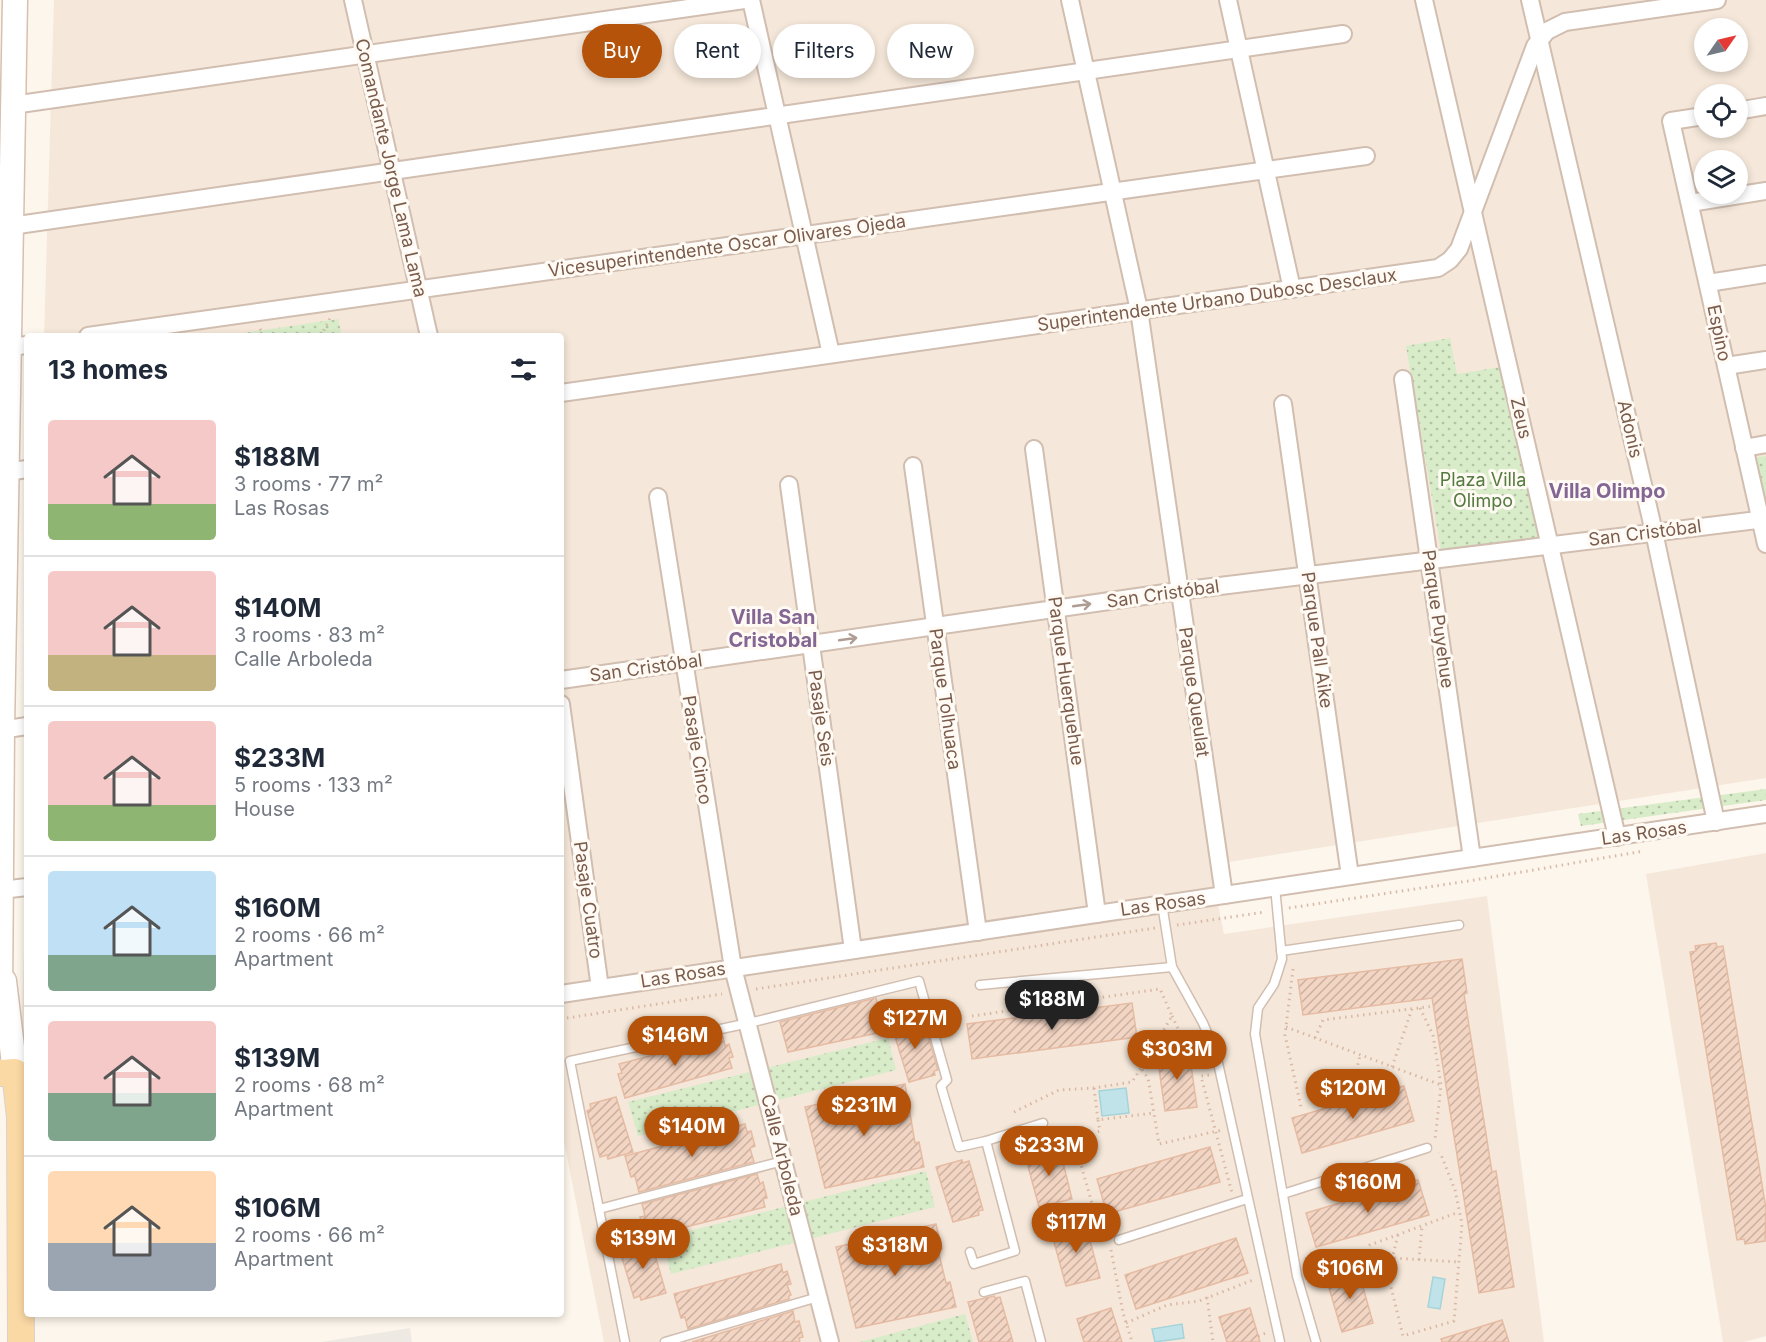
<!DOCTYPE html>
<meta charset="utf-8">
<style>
:root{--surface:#fff;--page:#f2f2f3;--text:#1f2937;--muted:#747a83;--line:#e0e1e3;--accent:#b45309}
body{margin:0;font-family:Inter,sans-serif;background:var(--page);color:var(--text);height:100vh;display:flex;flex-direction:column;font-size:22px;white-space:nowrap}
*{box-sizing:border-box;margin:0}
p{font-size:20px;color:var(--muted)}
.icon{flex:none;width:33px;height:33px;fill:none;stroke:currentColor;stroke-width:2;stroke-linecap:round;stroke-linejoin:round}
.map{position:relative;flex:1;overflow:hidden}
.drawer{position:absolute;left:24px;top:333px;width:540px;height:984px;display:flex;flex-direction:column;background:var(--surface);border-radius:6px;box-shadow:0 3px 9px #0003}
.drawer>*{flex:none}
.top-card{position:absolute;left:582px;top:24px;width:570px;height:54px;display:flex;gap:12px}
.needle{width:39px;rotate:56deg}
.controls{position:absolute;left:1694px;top:18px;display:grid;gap:12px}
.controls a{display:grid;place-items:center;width:54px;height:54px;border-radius:50%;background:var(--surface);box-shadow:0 3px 9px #0003;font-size:30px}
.price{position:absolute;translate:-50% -51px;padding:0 14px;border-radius:21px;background:var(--accent);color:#fff;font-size:20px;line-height:39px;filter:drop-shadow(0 2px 3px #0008)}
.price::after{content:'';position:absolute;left:50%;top:36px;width:18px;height:14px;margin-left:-9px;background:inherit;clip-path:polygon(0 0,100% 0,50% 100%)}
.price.current{background:#222;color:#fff}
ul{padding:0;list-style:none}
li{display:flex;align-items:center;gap:18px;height:150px;padding:0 24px}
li+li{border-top:2px solid var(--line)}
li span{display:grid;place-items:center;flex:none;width:168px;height:120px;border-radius:6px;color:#555}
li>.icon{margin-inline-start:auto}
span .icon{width:72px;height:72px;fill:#fffc;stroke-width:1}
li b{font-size:26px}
h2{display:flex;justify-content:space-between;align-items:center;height:72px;padding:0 24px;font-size:26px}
.tag{padding:0 21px;border-radius:27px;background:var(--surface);box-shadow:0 3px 9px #0003;font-size:21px;line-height:54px}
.tag.current{background:var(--accent);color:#fff}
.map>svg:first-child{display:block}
.residential{fill:#f5e8da;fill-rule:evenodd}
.industrial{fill:#efe9e4}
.grass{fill:url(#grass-dots)}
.water{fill:#bfe3e8;stroke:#a5d3da;stroke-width:1.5}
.building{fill:url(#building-hatch);stroke:#e6bba3;stroke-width:1.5}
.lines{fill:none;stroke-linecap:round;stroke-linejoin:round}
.service-casing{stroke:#d1beb0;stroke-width:11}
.minor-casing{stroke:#d1beb0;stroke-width:20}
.secondary-casing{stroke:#d6c0b0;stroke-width:27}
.primary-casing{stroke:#dad1cd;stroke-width:28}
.path{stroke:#d9b8a5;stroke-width:3;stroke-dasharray:1.5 4.5;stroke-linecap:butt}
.service{stroke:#fff;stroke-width:8}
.minor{stroke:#fff;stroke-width:16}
.secondary{stroke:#fff;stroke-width:24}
.primary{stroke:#fbd9a5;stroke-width:26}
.oneway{stroke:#af9d94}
.labels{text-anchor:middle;stroke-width:6;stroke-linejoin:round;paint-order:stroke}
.street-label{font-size:18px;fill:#7a5c4d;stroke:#fffaf3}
.park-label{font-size:18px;fill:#537a41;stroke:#fffaf3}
.neighbourhood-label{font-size:20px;font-weight:bold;fill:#846695;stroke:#fffaf3}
</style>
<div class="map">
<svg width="1766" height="1342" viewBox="0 0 1766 1342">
<defs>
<pattern id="grass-dots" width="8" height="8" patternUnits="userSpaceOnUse" patternTransform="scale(1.5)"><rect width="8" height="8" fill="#d8ecc9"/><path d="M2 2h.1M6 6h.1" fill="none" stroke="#b4c2a5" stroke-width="1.8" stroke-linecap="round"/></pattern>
<pattern id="building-hatch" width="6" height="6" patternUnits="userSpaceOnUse" patternTransform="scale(1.5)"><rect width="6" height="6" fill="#f3d5c3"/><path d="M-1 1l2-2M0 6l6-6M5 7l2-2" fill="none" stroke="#cab0a1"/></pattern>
</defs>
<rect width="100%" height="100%" fill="#fdf6ec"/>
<g class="residential">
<path d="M54,0H1766V778L1210,865L1224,934L1487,896L1544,1342H604L561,1127V336H44ZM1704,28H1737V62H1704ZM1704,94H1737V128H1704ZM1704,160H1737V194H1704Z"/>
<polygon points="1766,853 1766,1336 1744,1342 1723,1342 1646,874"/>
<polygon points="27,854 27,1044 21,1045"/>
</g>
<polygon class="industrial" points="410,1328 412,1342 321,1342"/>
<g class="grass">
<polygon points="338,319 342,336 243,336 243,333"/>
<polygon points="1450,338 1457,374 1506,366 1546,537 1441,551 1406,346"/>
<polygon points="1766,456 1766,513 1753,458"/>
<polygon points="1766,789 1766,800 1581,826 1578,814"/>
<polygon points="888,1038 896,1070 638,1136 628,1102"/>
<polygon points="926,1171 935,1207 671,1274 662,1238"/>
<polygon points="965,1314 973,1342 860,1342"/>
</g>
<g class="water">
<polygon points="1126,1088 1129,1113 1102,1116 1099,1091"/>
<polygon points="1433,1277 1445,1279 1440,1309 1428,1307"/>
<polygon points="1182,1324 1184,1338 1155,1342 1152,1329"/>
</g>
<g class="building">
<polygon points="1716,943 1717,947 1723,946 1766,1209 1765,1241 1745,1244 1744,1239 1737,1240 1690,952 1696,951 1695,946"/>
<polygon points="1462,959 1467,993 1464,994 1492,1172 1496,1171 1514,1287 1479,1293 1432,998 1303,1015 1298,980"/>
<polygon points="876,998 878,1007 882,1006 887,1031 788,1052 780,1022"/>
<polygon points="1132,1003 1137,1037 972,1059 967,1024"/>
<polygon points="918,1020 919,1023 924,1022 938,1070 934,1071 935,1075 909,1082 892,1027"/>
<polygon points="723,1037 725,1046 729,1044 733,1057 729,1058 732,1068 625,1098 618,1074 622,1073 619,1064"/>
<polygon points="1189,1051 1197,1107 1165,1111 1157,1055"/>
<polygon points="905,1084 915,1143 919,1142 924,1167 825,1188 805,1107"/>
<polygon points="1404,1086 1414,1121 1302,1153 1292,1118"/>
<polygon points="616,1097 633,1152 608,1159 607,1155 600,1157 587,1111 591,1109 590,1104"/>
<polygon points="745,1124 747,1132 751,1131 755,1146 750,1148 754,1162 639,1192 635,1176 631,1177 625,1156"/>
<polygon points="1059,1146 1072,1199 1039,1207 1025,1155"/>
<polygon points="1210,1147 1220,1182 1107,1214 1097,1179"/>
<polygon points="962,1160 963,1163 969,1161 983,1210 978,1211 979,1215 953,1222 936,1167"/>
<polygon points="757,1174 760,1184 763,1182 767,1198 763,1199 765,1207 646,1237 640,1217 645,1216 642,1204"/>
<polygon points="1418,1180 1429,1215 1316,1247 1306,1213"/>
<polygon points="1085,1222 1100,1278 1066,1286 1051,1231"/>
<polygon points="936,1224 942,1249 938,1250 946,1283 950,1282 956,1307 856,1328 836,1247"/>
<polygon points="650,1238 666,1293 641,1300 640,1296 634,1298 620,1251 625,1250 623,1245"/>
<polygon points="1236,1238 1248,1273 1136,1309 1125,1275"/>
<polygon points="781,1264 783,1273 787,1271 791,1284 787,1285 791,1295 789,1296 789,1299 688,1329 685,1317 681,1318 674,1294"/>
<polygon points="1358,1269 1373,1323 1342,1332 1326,1278"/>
<polygon points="994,1296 995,1298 1000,1297 1013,1342 979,1342 968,1302"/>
<polygon points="1111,1308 1122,1342 1084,1342 1077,1319"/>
<polygon points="1250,1308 1260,1342 1227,1342 1219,1317"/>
<polygon points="793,1311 795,1322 799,1321 803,1337 799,1338 800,1342 692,1342"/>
<polygon points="1502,1320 1509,1342 1442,1342 1441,1339"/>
</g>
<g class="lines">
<defs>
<g id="service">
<polyline points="1275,887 1282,959 1274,984 1258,1008 1255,1034 1297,1276 1316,1342"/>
<polyline points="1162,904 1172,967 1203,1023 1216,1054 1280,1342"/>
<polyline points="1281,951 1459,925"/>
<polyline points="980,985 1172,967"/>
<polyline points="986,1141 1043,1123"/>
<polyline points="1283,1194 1427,1148"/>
<polyline points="599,1209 783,1161"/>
<polyline points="1119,1240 1247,1199"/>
<polyline points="984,1292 1025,1281 1041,1342"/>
<polyline points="625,1342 570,1061 749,1023 919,981 947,1080 941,1086 959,1147 986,1141 1015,1251 974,1264 970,1252"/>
<polyline points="665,1342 818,1297"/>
</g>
<g id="minor">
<polyline points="353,0 429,336"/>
<polyline points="751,0 831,354"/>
<polyline points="1070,0 1139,310 1224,895"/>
<polyline points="1228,0 1292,289"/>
<polyline points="1424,0 1617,837"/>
<polyline points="1530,0 1654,532 1716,822"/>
<polyline points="13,105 744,0"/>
<polyline points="1737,111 1766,106"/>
<polyline points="1704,116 1671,121 1766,544"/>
<polyline points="1690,203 1766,191"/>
<polyline points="11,226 1343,34"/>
<polyline points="1708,283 1766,274"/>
<polyline points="88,336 1366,156"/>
<polyline points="9,347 27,345"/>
<polyline points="1726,366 1766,360"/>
<polyline points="1403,379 1472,858"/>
<polyline points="561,393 1438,268 1450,260 1459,249 1535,46 1547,31 1565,22 1717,0"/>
<polyline points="1283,404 1350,876"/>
<polyline points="1744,448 1766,444"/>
<polyline points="1034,449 1097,914"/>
<polyline points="913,466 978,932"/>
<polyline points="7,472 27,469"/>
<polyline points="789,485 853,950"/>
<polyline points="658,497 733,968 830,1342"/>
<polyline points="561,680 1179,591 1766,519"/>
<polyline points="561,704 600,988"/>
<polyline points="0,730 27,726"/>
<polyline points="1,890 27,887"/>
<polyline points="561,994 1766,814"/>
</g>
<g id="secondary">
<polyline points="4,981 15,1072"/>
<polyline points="0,998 2,730 15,0"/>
</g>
<polyline id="primary" points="0,1073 15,1072 20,1117 21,1342"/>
</defs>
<use href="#service" class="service-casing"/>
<use href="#minor" class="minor-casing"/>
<use href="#secondary" class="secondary-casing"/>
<use href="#primary" class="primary-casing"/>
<g class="path">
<polyline points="260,329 265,336"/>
<polyline points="321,336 330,318"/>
<polyline points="1289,908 1475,880 1644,851"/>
<polyline points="1177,925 1265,912"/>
<polyline points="1293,969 1285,1035 1301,1107"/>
<polyline points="756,989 1155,928"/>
<polyline points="1420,1008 1433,1035 1441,1085 1435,1140"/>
<polyline points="972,1016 1160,989 1172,1016 1141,1068 1148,1078 1159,1144 1222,1130"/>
<polyline points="1172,1016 1184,1041 1195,1038"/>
<polyline points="561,1019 722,994"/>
<polyline points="1286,1027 1441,1085"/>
<polyline points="1315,1038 1323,1020 1435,1006"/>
<polyline points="1392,1067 1412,1009"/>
<polyline points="1209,1075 1201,1076 1232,1193"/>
<polyline points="1334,1079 1353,1086 1360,1055"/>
<polyline points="1094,1088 1098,1120 1154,1113"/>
<polyline points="1014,1112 1059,1090 1094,1088 1132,1082 1141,1068"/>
<polyline points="1098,1120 1100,1131 1074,1140 1097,1221 1106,1239"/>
<polyline points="1398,1235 1388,1275 1403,1336 1454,1321 1462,1224 1455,1190 1440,1152"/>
<polyline points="1111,1250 1123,1313 1132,1342"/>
<polyline points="1363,1256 1370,1245 1459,1212"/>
<polyline points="1305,1259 1327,1254 1459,1262"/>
<polyline points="1419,1260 1422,1226"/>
<polyline points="1207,1297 1213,1342"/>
<polyline points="1126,1323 1167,1305 1199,1301 1253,1280"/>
<polyline points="1258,1336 1266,1333"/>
</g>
<use href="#service" class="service"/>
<use href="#minor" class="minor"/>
<use href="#secondary" class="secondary"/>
<use href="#primary" class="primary"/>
</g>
<defs><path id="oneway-shaft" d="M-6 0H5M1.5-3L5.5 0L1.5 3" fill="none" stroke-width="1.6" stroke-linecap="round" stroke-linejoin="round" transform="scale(1.5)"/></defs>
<g class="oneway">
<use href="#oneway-shaft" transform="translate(1082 605) rotate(-8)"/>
<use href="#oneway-shaft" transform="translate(848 639) rotate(-8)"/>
</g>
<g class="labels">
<g class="street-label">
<text transform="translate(391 168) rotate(77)" y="6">Comandante Jorge Lama Lama</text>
<text transform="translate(727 246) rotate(-8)" y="6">Vicesuperintendente Oscar Olivares Ojeda</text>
<text transform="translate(1217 300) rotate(-8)" y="6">Superintendente Urbano Dubosc Desclaux</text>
<text transform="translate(1719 333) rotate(78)" y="6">Espino</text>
<text transform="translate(1521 418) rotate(77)" y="6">Zeus</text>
<text transform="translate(1630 429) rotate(77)" y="6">Adonis</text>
<text transform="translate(1645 533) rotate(-7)" y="6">San Cristóbal</text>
<text transform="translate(1163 594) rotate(-8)" y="6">San Cristóbal</text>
<text transform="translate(1438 619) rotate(82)" y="6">Parque Puyehue</text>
<text transform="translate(1317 640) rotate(82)" y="6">Parque Pall Aike</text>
<text transform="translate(646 668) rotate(-8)" y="6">San Cristóbal</text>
<text transform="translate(1066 681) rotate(82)" y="6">Parque Huerquehue</text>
<text transform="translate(1194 692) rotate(82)" y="6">Parque Queulat</text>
<text transform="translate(945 699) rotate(82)" y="6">Parque Tolhuaca</text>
<text transform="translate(821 718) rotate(82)" y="6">Pasaje Seis</text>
<text transform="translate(697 750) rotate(81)" y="6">Pasaje Cinco</text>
<text transform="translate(1644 833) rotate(-8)" y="6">Las Rosas</text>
<text transform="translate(588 900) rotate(82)" y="6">Pasaje Cuatro</text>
<text transform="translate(1163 904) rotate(-8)" y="6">Las Rosas</text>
<text transform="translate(683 975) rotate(-9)" y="6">Las Rosas</text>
<text transform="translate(782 1155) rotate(76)" y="6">Calle Arboleda</text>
</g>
<g class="park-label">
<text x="1483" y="486">Plaza Villa<tspan x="1483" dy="21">Olimpo</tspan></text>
</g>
<g class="neighbourhood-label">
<text x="1607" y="498">Villa Olimpo</text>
<text x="773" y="624">Villa San<tspan x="773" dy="23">Cristobal</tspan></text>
</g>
</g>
</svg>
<div class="controls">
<a><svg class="needle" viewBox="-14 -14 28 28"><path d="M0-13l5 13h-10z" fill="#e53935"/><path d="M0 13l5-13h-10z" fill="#747a83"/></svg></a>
<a><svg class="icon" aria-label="locate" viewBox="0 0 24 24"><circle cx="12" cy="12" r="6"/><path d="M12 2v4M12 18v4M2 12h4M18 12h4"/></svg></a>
<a><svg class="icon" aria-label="layers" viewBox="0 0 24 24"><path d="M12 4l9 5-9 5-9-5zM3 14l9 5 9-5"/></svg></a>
</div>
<b class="price current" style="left:1052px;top:1031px">$188M</b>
<b class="price" style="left:915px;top:1050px">$127M</b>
<b class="price" style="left:675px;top:1067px">$146M</b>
<b class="price" style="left:1177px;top:1081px">$303M</b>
<b class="price" style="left:1353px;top:1120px">$120M</b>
<b class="price" style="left:864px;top:1137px">$231M</b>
<b class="price" style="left:692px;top:1158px">$140M</b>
<b class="price" style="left:1049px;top:1177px">$233M</b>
<b class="price" style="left:1368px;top:1214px">$160M</b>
<b class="price" style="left:1076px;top:1254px">$117M</b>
<b class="price" style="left:643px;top:1270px">$139M</b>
<b class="price" style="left:895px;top:1277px">$318M</b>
<b class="price" style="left:1350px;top:1300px">$106M</b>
<div class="top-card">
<a class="tag current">Buy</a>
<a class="tag">Rent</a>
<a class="tag">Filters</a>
<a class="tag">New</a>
</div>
<section class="drawer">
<h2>13 homes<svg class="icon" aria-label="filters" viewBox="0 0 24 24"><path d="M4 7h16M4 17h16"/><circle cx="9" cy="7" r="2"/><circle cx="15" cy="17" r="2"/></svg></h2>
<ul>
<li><span style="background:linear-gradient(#f6c9c9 70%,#8fb573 0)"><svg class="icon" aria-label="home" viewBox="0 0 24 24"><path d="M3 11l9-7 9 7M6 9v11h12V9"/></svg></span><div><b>$188M</b><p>3 rooms · 77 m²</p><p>Las Rosas</p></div></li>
<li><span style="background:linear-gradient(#f6c9c9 70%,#c2b280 0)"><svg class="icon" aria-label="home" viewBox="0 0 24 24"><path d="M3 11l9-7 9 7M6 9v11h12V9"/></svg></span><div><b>$140M</b><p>3 rooms · 83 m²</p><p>Calle Arboleda</p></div></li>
<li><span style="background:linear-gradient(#f6c9c9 70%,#8fb573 0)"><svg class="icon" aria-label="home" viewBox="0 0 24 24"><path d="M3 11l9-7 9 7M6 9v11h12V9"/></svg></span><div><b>$233M</b><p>5 rooms · 133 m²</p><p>House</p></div></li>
<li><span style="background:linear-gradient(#bfe0f5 70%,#7fa58c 0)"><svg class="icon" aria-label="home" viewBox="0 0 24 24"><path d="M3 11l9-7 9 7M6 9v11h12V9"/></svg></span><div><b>$160M</b><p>2 rooms · 66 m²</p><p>Apartment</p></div></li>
<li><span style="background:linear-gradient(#f6c9c9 60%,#7fa58c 0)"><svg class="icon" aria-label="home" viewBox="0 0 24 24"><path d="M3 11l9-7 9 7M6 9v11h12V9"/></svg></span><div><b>$139M</b><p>2 rooms · 68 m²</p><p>Apartment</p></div></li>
<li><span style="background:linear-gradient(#ffd9b3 60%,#9aa5b1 0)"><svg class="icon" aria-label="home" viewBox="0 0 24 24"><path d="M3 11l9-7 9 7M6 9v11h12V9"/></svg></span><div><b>$106M</b><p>2 rooms · 66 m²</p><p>Apartment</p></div></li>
</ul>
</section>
</div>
